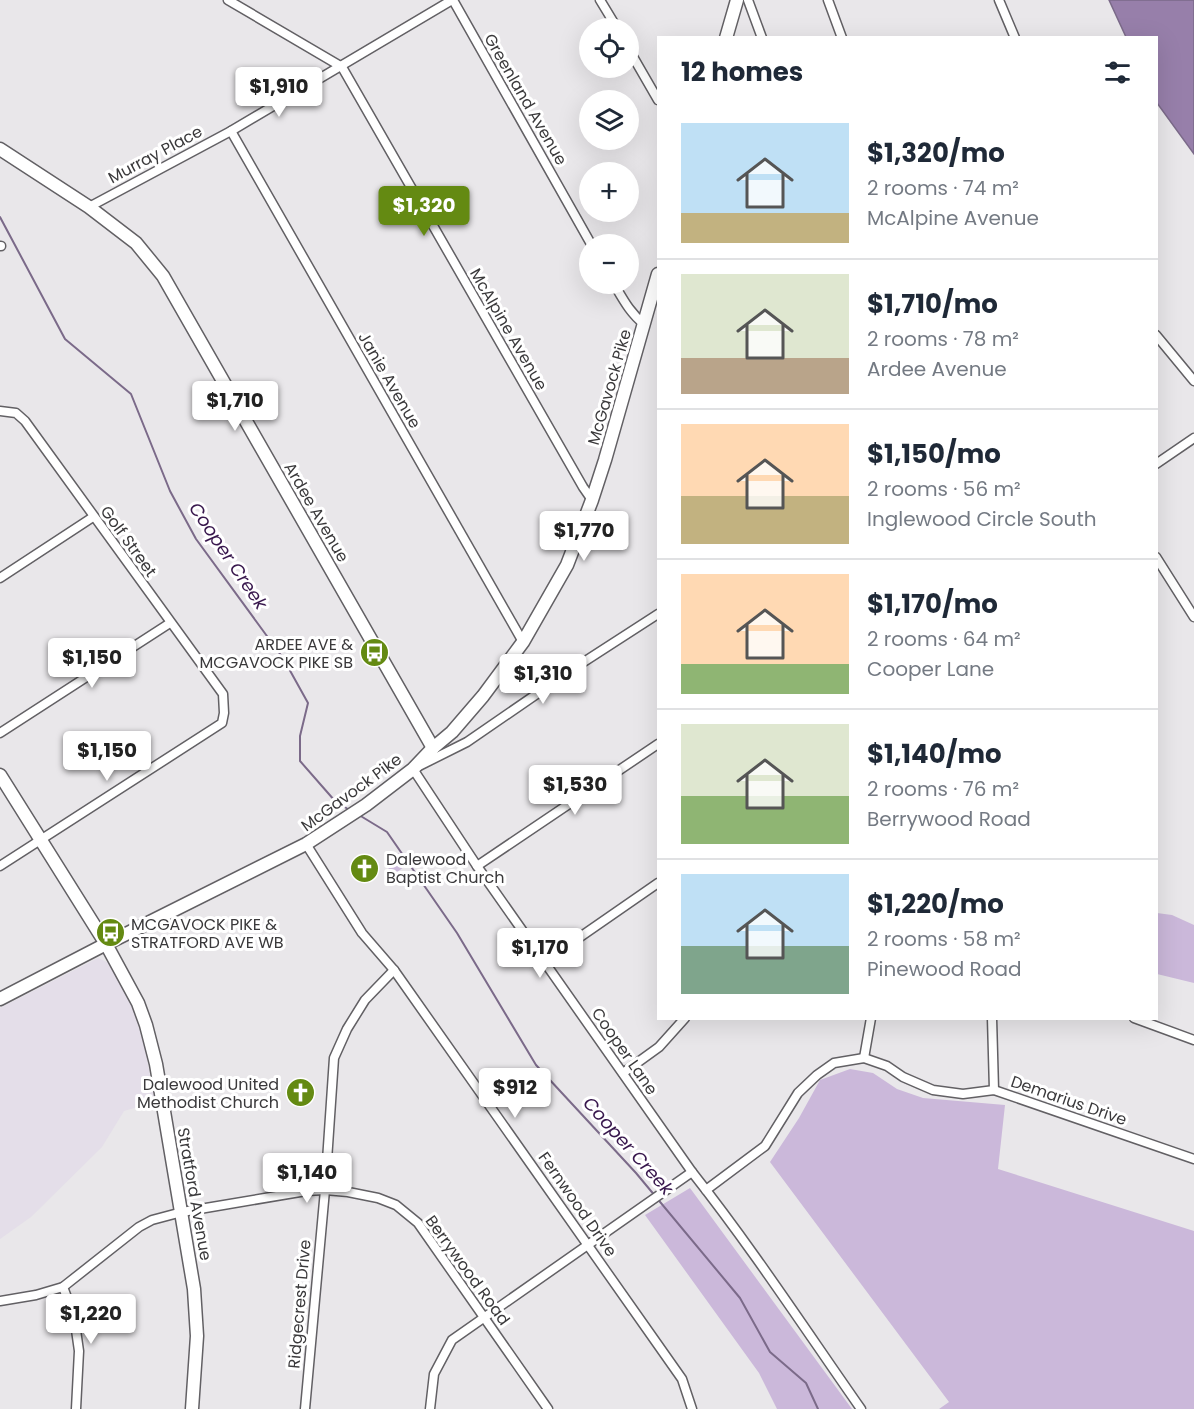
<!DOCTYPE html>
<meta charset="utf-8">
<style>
:root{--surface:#fff;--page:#f2f2f3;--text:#1f2937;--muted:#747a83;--line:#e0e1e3;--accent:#648a12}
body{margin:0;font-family:Poppins,sans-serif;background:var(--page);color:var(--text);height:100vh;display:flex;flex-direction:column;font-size:22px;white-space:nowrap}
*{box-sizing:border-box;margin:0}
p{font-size:20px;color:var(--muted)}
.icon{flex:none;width:33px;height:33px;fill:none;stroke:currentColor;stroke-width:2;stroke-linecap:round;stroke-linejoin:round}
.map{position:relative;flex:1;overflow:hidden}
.details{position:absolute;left:657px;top:36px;width:501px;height:984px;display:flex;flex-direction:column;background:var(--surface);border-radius:0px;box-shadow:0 6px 24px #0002}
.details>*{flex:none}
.fabs{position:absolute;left:579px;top:18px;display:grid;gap:12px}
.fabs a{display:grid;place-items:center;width:60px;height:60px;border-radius:50%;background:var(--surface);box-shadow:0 6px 24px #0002;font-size:30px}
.price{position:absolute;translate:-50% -51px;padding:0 14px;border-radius:6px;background:#fff;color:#222;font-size:20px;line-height:39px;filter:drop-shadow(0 2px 3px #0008)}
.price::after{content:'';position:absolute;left:50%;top:36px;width:18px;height:14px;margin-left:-9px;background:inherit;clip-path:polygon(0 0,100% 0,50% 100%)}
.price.current{background:var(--accent);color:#fff}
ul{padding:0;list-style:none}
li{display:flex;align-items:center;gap:18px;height:150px;padding:0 24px}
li+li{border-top:2px solid var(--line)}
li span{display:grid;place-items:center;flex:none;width:168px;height:120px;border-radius:0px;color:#555}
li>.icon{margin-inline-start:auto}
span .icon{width:72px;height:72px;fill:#fffc;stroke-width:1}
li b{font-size:26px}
h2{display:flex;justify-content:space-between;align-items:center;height:72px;padding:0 24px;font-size:26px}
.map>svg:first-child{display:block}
.built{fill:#e4dee9}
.green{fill:#cbb8da}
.water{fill:#977faa;stroke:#7b6a89;stroke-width:1.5}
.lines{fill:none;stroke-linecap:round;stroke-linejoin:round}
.stream{stroke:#7b6a89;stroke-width:2}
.street-casing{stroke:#626064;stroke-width:11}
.secondary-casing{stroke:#626064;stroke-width:15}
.street{stroke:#fff;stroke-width:8}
.secondary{stroke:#fff;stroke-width:12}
.labels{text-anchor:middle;stroke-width:6;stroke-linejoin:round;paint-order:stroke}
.street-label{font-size:16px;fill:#3a393b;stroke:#fff}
.poi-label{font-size:16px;fill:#3a393b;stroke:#fff;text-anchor:end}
.water-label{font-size:18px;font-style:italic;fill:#38174d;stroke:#fff}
</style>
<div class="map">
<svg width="1194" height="1409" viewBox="0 0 1194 1409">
<rect width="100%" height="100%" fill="#e9e7ea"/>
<polygon class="built" points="98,958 111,964 127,991 144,1043 155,1102 124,1111 102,1147 31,1217 0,1239 0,1008"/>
<g class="green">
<polygon points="399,853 408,864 393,875 385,863"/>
<polygon points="1157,913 1172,915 1194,925 1194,983 1157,974"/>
<polygon points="850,1069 873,1073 897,1089 923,1098 1005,1105 998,1169 1194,1231 1194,1409 939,1409 949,1402 770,1162 799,1118 820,1080"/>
<polygon points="690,1188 852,1409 777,1409 759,1373 645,1215"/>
</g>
<polygon class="water" points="1109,0 1194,0 1194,154 1157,103 1156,38 1126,37"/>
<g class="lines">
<g class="stream">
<polyline points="0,217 65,339 131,394 170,491 196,539 283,658 308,703 300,736 300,761 335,801 351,811"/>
<polyline points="359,815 387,832 457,933 536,1065 636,1173 740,1298 770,1352 806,1383 818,1409"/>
</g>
<defs>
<g id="street">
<polyline points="228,0 342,67 583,487 592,500"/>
<polyline points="453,0 591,244"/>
<polyline points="600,0 617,28"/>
<polyline points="748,0 762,38"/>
<polyline points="828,0 842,38"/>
<polyline points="999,0 1015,38"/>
<polyline points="628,48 658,100"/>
<polyline points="231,131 523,642"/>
<polyline points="89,207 231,131 452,0"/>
<polyline points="0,246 1,246"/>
<path d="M614,284C623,299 630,313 644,324"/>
<polyline points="1156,335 1194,381"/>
<polyline points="0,411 16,413 25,421 223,694 224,713 222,723 0,866"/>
<polyline points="1156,464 1194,438"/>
<polyline points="1156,557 1194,617"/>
<polyline points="0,578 93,517"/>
<path d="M658,614L576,667L467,742L413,769L477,866L692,1172C752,1248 805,1329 861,1409"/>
<polyline points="0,733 170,623"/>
<polyline points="306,844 362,933 394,970 682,1379 692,1409"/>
<polyline points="477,866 658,744"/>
<polyline points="544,962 658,883"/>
<polyline points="992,1018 994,1090"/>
<polyline points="1134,1018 1194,1040"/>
<polyline points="864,1058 871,1018"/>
<polyline points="623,1073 659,1047 685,1018"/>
<polyline points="706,1190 765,1146 798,1093 817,1075 834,1063 864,1058 887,1066 903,1077 933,1090 963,1094 994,1090 1194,1159"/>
<polyline points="63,1287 74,1316 79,1351 76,1409"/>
<polyline points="0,1301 36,1295 63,1287 139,1227 152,1220 182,1212 306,1191 325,1190 348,1192 378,1198 396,1205 418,1223 548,1409"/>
<polyline points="305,1409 325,1190 334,1058 347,1029 365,1000 394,970"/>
<polyline points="430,1409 434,1374 452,1340 692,1172"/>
</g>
<g id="secondary">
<polyline points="726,38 737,0"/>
<polyline points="0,149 89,207 136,243 163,276 433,748"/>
<polyline points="0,775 106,944 138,1003 146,1025 156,1064 194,1289 197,1336 192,1409"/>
<polyline points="0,999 106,944 306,844 366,805 413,769 433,748 452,732 483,696 523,642 567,565 592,500 605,460 658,274"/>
</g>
</defs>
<use href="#street" class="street-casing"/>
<use href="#secondary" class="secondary-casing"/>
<use href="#street" class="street"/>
<use href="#secondary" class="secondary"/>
</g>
<defs>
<symbol id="bus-disc" viewBox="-11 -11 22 22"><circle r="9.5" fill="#648a12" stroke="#fff"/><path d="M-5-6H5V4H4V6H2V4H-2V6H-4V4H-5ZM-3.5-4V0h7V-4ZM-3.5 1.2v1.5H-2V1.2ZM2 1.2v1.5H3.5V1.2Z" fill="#fff"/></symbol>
<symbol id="church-disc" viewBox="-11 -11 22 22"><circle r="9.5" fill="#648a12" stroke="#fff"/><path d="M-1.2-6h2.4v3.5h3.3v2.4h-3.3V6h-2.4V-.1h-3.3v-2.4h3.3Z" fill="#fff"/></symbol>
</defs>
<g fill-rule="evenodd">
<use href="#bus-disc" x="358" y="636" width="33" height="33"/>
<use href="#church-disc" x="348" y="852" width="33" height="33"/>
<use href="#bus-disc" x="94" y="916" width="33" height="33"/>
<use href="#church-disc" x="284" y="1076" width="33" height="33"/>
</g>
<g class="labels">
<g class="street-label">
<text transform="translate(526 99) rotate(60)" y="6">Greenland Avenue</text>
<text transform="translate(155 154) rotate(-28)" y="6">Murray Place</text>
<text transform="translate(509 329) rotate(60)" y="6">McAlpine Avenue</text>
<text transform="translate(390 380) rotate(60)" y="6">Janie Avenue</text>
<text transform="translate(609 387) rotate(-74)" y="6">McGavock Pike</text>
<text transform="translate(317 512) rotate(60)" y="6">Ardee Avenue</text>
<text transform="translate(129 541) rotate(54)" y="6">Golf Street</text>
<text transform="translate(351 792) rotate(-36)" y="6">McGavock Pike</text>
<text transform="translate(625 1051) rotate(55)" y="6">Cooper Lane</text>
<text transform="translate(1069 1100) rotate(19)" y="6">Demarius Drive</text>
<text transform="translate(195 1194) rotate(80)" y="6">Stratford Avenue</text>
<text transform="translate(578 1204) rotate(55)" y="6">Fernwood Drive</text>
<text transform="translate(468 1270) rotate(54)" y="6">Berrywood Road</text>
<text transform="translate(299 1304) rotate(-85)" y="6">Ridgecrest Drive</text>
</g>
<g class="poi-label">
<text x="353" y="650">ARDEE AVE &amp;<tspan x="353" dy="18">MCGAVOCK PIKE SB</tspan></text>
<text x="386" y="865" text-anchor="start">Dalewood<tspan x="386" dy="18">Baptist Church</tspan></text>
<text x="131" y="930" text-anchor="start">MCGAVOCK PIKE &amp;<tspan x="131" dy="18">STRATFORD AVE WB</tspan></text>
<text x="279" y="1090">Dalewood United<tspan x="279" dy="18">Methodist Church</tspan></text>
</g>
<g class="water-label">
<text transform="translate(228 556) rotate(56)" y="6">Cooper Creek</text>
<text transform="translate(628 1146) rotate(48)" y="6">Cooper Creek</text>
</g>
</g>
</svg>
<div class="fabs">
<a><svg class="icon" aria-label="locate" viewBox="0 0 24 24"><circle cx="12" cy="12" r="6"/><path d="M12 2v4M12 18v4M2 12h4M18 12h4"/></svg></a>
<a><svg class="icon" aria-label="layers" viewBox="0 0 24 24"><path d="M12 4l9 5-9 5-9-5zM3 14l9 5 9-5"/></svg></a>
<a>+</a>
<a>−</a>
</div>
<b class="price" style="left:279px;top:118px">$1,910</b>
<b class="price current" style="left:424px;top:237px">$1,320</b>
<b class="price" style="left:235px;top:432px">$1,710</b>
<b class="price" style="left:584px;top:562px">$1,770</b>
<b class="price" style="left:92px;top:689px">$1,150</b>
<b class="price" style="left:543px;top:705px">$1,310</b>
<b class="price" style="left:107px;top:782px">$1,150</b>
<b class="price" style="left:575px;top:816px">$1,530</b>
<b class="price" style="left:540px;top:979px">$1,170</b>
<b class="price" style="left:515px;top:1119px">$912</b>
<b class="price" style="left:307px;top:1204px">$1,140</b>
<b class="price" style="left:91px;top:1345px">$1,220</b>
<section class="details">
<h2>12 homes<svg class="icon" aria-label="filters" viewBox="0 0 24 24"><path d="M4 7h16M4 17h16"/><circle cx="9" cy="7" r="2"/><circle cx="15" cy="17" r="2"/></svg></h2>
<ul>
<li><span style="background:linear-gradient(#bfe0f5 75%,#c2b280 0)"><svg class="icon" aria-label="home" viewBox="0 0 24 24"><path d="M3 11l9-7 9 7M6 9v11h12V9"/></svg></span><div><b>$1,320/mo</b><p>2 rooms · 74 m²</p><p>McAlpine Avenue</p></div></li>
<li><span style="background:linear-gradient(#dfe7d0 70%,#b9a48a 0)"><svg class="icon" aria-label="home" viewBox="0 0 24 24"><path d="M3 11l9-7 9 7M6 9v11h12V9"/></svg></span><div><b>$1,710/mo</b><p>2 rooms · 78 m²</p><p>Ardee Avenue</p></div></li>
<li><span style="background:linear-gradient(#ffd9b3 60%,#c2b280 0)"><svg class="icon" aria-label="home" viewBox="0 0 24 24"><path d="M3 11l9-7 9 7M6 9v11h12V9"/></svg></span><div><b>$1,150/mo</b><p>2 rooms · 56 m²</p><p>Inglewood Circle South</p></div></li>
<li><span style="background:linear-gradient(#ffd9b3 75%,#8fb573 0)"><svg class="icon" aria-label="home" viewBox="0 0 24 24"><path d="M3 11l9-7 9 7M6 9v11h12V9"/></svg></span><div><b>$1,170/mo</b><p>2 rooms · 64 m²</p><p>Cooper Lane</p></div></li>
<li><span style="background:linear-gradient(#dfe7d0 60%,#8fb573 0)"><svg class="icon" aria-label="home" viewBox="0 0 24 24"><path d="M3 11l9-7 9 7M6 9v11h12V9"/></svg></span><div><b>$1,140/mo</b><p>2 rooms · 76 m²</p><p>Berrywood Road</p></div></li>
<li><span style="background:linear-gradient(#bfe0f5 60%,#7fa58c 0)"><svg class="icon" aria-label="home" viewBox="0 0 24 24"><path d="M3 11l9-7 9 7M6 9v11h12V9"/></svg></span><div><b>$1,220/mo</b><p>2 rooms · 58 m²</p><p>Pinewood Road</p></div></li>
</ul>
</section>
</div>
